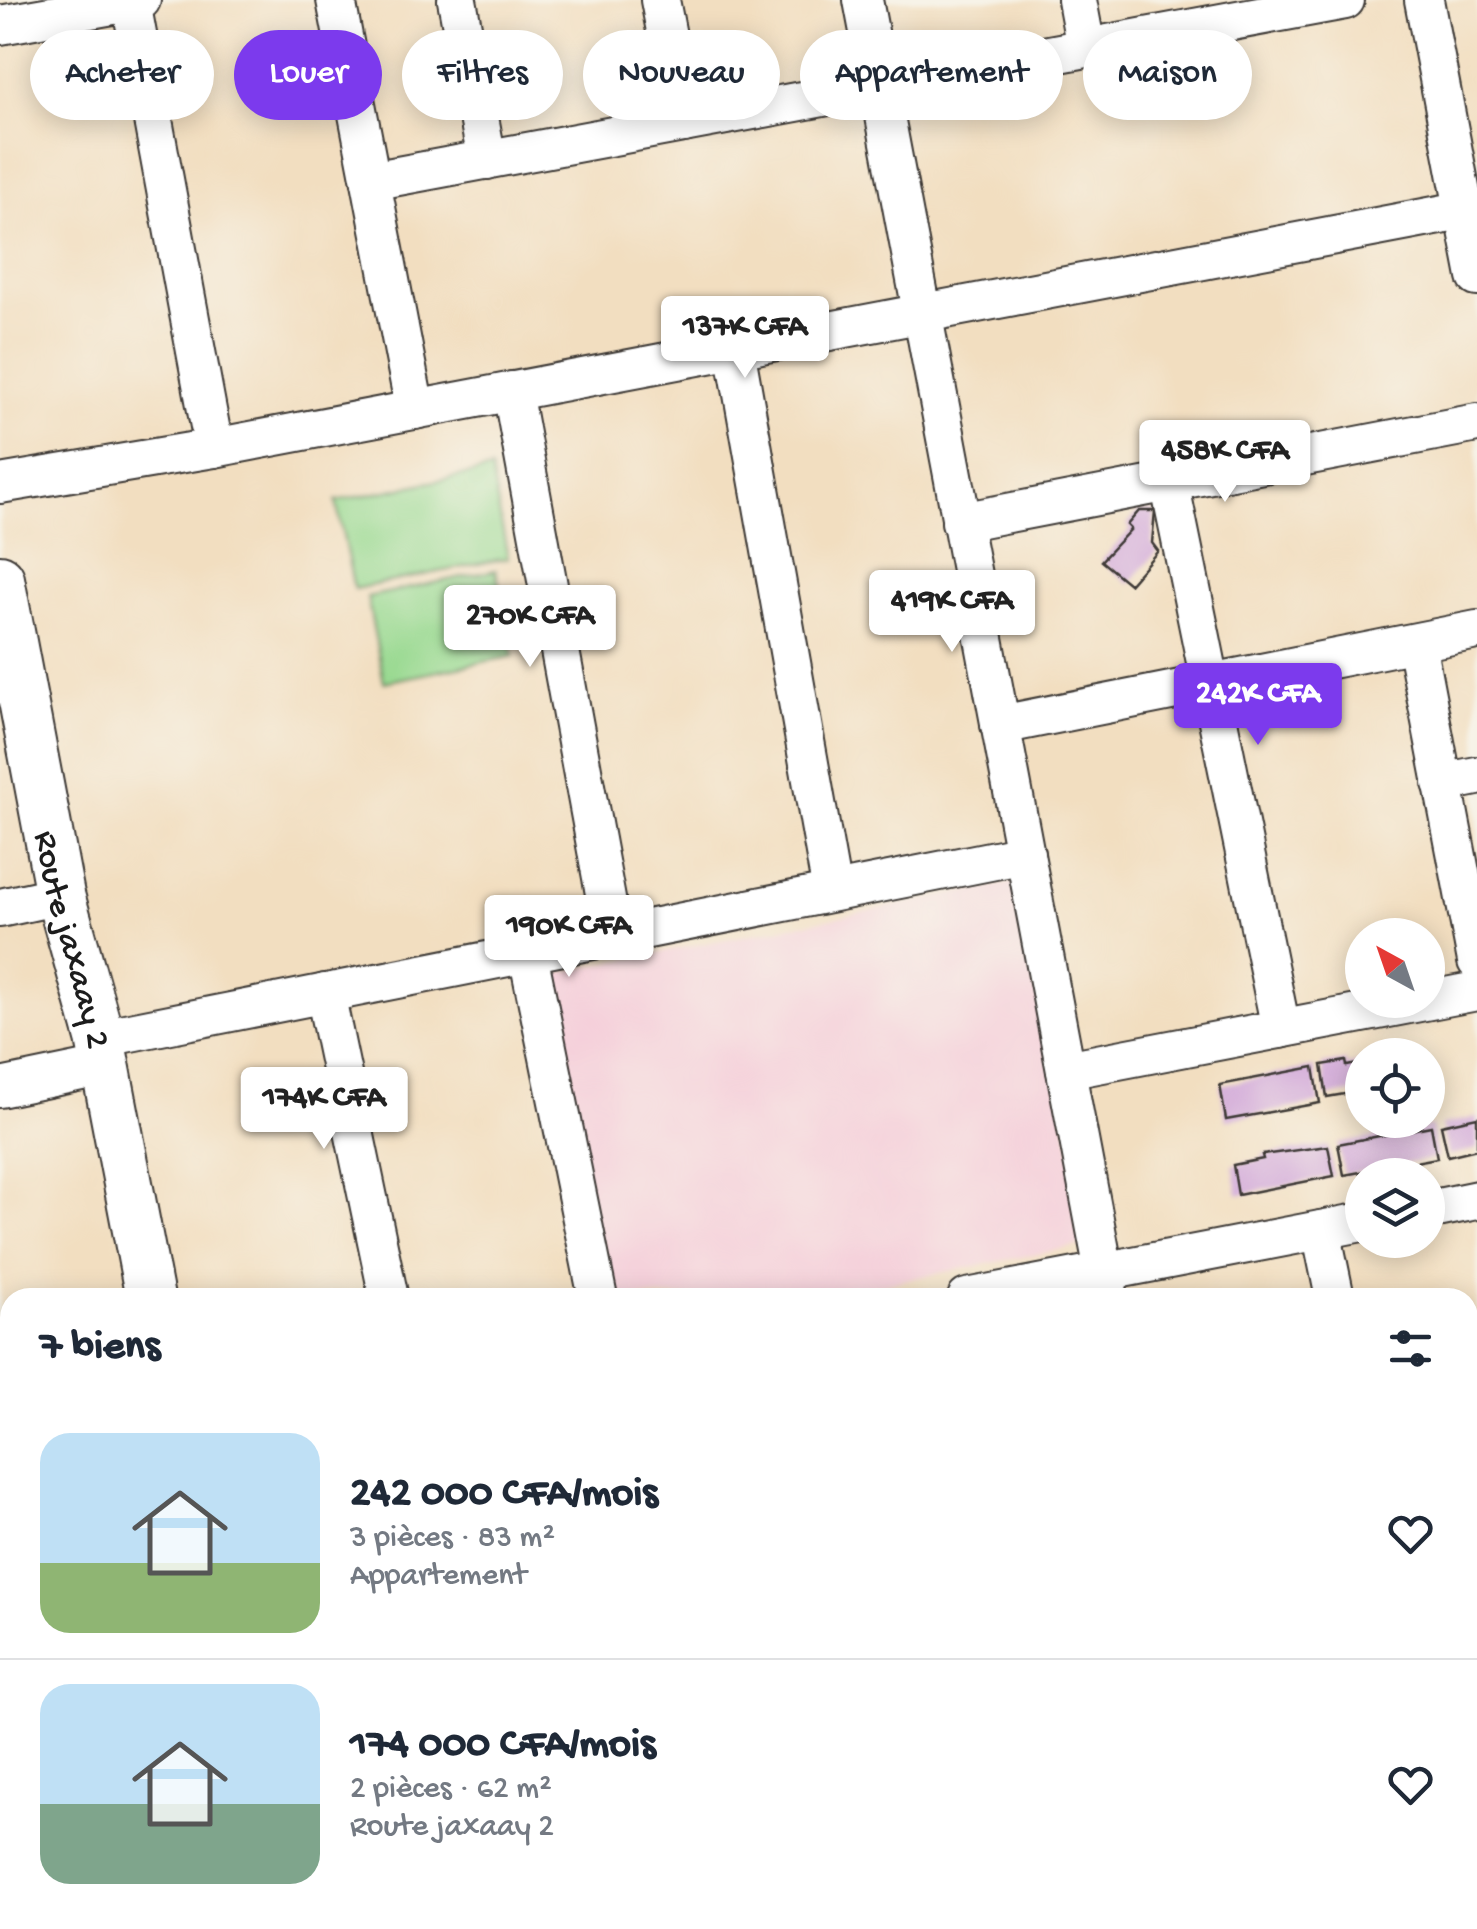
<!DOCTYPE html>
<html lang="fr">
<meta charset="utf-8">
<style>
:root{--surface:#fff;--page:#f6f6f7;--text:#1f2937;--muted:#747a83;--line:#e0e1e3;--accent:#7c3aed}
body{margin:0;font-family:"Gochi Hand",sans-serif;background:var(--page);color:var(--text);height:100vh;display:flex;flex-direction:column;font-size:38px;white-space:nowrap}
*{box-sizing:border-box;margin:0}
p{font-size:32px;color:var(--muted)}
.icon{flex:none;width:55px;height:55px;fill:none;stroke:currentColor;stroke-width:2;stroke-linecap:round;stroke-linejoin:round}
.map{position:relative;flex:1;overflow:hidden}
.panel{position:absolute;left:0px;top:1288px;width:1478px;height:642px;display:flex;flex-direction:column;background:var(--surface);border-radius:30px 30px 0 0;box-shadow:0 5px 25px #0003}
.panel>*{flex:none}
.guide{position:absolute;left:30px;top:30px;width:1418px;height:90px;display:flex;gap:20px}
.needle{width:65px;rotate:320deg}
.controls{position:absolute;left:1345px;top:918px;display:grid;gap:20px}
.controls a{display:grid;place-items:center;width:100px;height:100px;border-radius:50%;background:var(--surface);box-shadow:0 5px 25px #0003;font-size:50px}
.price{position:absolute;translate:-50% -85px;padding:0 22px;border-radius:10px;background:#fff;color:#222;font-size:32px;line-height:65px;filter:drop-shadow(0 2px 5px #0008)}
.price::after{content:'';position:absolute;left:50%;top:60px;width:30px;height:22px;margin-left:-15px;background:inherit;clip-path:polygon(0 0,100% 0,50% 100%)}
.price.active{background:var(--accent);color:#fff}
ul{padding:0;list-style:none}
li{display:flex;align-items:center;gap:30px;height:250px;padding:0 40px}
li+li{border-top:2px solid var(--line)}
li span{display:grid;place-items:center;flex:none;width:280px;height:200px;border-radius:30px;color:#555}
li>.icon{margin-inline-start:auto}
span .icon{width:120px;height:120px;fill:#fffc;stroke-width:1}
li b{font-size:42px}
h2{display:flex;justify-content:space-between;align-items:center;height:120px;padding:0 40px;font-size:42px}
.chip{padding:0 35px;border-radius:45px;background:var(--surface);box-shadow:0 5px 25px #0003;font-size:35px;line-height:90px}
.chip.active{background:var(--accent);color:#fff}
.map>svg:first-child{display:block}
.built{fill:#f5cfda}
.green{fill:#98d990;stroke:#5a7a56;stroke-width:2.5}
.building{fill:#cfa3d8}
.lines{fill:none;stroke-linecap:round;stroke-linejoin:round}
.minor-casing{stroke:#3c3935;stroke-width:42}
.tertiary-casing{stroke:#3c3935;stroke-width:52}
.minor{stroke:#fff;stroke-width:38}
.tertiary{stroke:#fff;stroke-width:48}
.labels{text-anchor:middle;stroke-width:9;stroke-linejoin:round;paint-order:stroke}
.street-label{font-size:35px;fill:#1c1c1c;stroke:#f7f3e8}
</style>
<div class="map">
<svg width="1477" height="1929" viewBox="0 0 1477 1929">
<rect width="100%" height="100%" fill="#f7f3e8"/>
<filter id="ink" filterUnits="userSpaceOnUse"><feTurbulence type="fractalNoise" baseFrequency=".01" numOctaves="2"/><feDisplacementMap in="SourceGraphic" scale="20" xChannelSelector="R" yChannelSelector="G"/><feConvolveMatrix kernelMatrix="1 2 1 2 8 2 1 2 1" color-interpolation-filters="sRGB"/></filter>
<filter id="wash" filterUnits="userSpaceOnUse"><feTurbulence type="fractalNoise" baseFrequency=".0048" numOctaves="4" result="noise"/><feDisplacementMap in="SourceGraphic" scale="40" xChannelSelector="R" yChannelSelector="G"/><feGaussianBlur stdDeviation="2.25" result="paint"/><feColorMatrix in="noise" values="0 0 0 0 0 0 0 0 0 0 0 0 0 0 0 0 0 1.4 0 .05"/><feComposite in="paint" operator="in"/></filter>
<g filter="url(#wash)">
<rect width="100%" height="100%" fill="#f2dec0"/>
<polygon class="built" points="1019,881 1089,1244 818,1297 603,1297 541,976"/>
<g class="green">
<polygon points="491,470 508,558 354,589 336,501"/>
<polygon points="496,570 513,656 384,682 367,597"/>
</g>
<g id="blocks">
<g class="building">
<polygon points="1139,511 1155,511 1152,543 1158,551 1129,584 1101,561 1131,529 1127,525"/>
<polygon points="1346,1061 1347,1066 1362,1063 1362,1091 1327,1097 1322,1065"/>
<polygon points="1314,1067 1320,1103 1226,1120 1220,1085"/>
<polygon points="1477,1117 1477,1149 1448,1156 1441,1125"/>
<polygon points="1431,1126 1437,1158 1344,1175 1338,1144"/>
<polygon points="1328,1146 1334,1176 1238,1195 1233,1165 1263,1159 1262,1155"/>
</g>
</g>
</g>
<g filter="url(#ink)">
<use href="#blocks" fill-opacity="0" stroke="#3c3935" stroke-width="2.5"/>
<g class="lines">
<defs>
<g id="minor">
<polyline points="336,0 415,410"/>
<polyline points="457,0 487,160"/>
<polyline points="660,0 684,123"/>
<polyline points="863,0 1109,1298"/>
<polyline points="1077,0 1086,48"/>
<polyline points="1424,0 1477,277"/>
<polyline points="131,2 214,448"/>
<polyline points="0,25 141,0"/>
<polyline points="371,181 1345,0"/>
<polyline points="735,349 832,892"/>
<polyline points="512,391 613,937"/>
<polyline points="1169,481 1281,1029"/>
<polyline points="0,484 214,448 1477,208"/>
<polyline points="961,522 1477,423"/>
<polyline points="1416,643 1477,961"/>
<polyline points="1000,725 1477,630"/>
<polyline points="1442,783 1477,776"/>
<polyline points="0,908 60,895"/>
<polyline points="528,954 598,1298"/>
<polyline points="325,993 389,1298"/>
<polyline points="100,1038 1025,854"/>
<polyline points="1066,1070 1477,991"/>
<polyline points="0,1088 106,1066"/>
<polyline points="1428,1210 1477,1200"/>
<polyline points="1321,1230 1335,1298"/>
<polyline points="967,1298 1362,1222"/>
<polyline points="1468,1473 1477,1471"/>
<polyline points="0,1483 10,1481"/>
<polyline points="1468,1676 1477,1675"/>
<polyline points="0,1759 10,1757"/>
<polyline points="1468,1896 1477,1894"/>
<polyline points="816,1920 818,1929"/>
<polyline points="1011,1920 1013,1929"/>
<polyline points="1227,1920 1229,1929"/>
<polyline points="1445,1920 1447,1929"/>
<polyline points="189,1929 234,1920"/>
<polyline points="1299,1929 1345,1920"/>
</g>
<g id="tertiary">
<path id="s1" d="M0,579L60,895L100,1038L150,1298"/>
<polyline points="268,1920 270,1929"/>
</g>
</defs>
<use href="#minor" class="minor-casing"/>
<use href="#tertiary" class="tertiary-casing"/>
<use href="#minor" class="minor"/>
<use href="#tertiary" class="tertiary"/>
</g>
</g>
<g class="labels">
<g class="street-label">
<text dy="12" stroke="none"><textPath href="#s1" startOffset="368">Route jaxaay 2</textPath></text>
</g>
</g>
</svg>
<div class="controls">
<a><svg class="needle" viewBox="-14 -14 28 28"><path d="M0-13l5 13h-10z" fill="#e53935"/><path d="M0 13l5-13h-10z" fill="#747a83"/></svg></a>
<a><svg class="icon" aria-label="locate" viewBox="0 0 24 24"><circle cx="12" cy="12" r="6"/><path d="M12 2v4M12 18v4M2 12h4M18 12h4"/></svg></a>
<a><svg class="icon" aria-label="layers" viewBox="0 0 24 24"><path d="M12 4l9 5-9 5-9-5zM3 14l9 5 9-5"/></svg></a>
</div>
<b class="price" style="left:745px;top:381px">137K CFA</b>
<b class="price" style="left:1225px;top:505px">458K CFA</b>
<b class="price" style="left:952px;top:655px">419K CFA</b>
<b class="price" style="left:530px;top:670px">270K CFA</b>
<b class="price active" style="left:1258px;top:748px">242K CFA</b>
<b class="price" style="left:569px;top:980px">190K CFA</b>
<b class="price" style="left:324px;top:1152px">174K CFA</b>
<div class="guide">
<a class="chip">Acheter</a>
<a class="chip active">Louer</a>
<a class="chip">Filtres</a>
<a class="chip">Nouveau</a>
<a class="chip">Appartement</a>
<a class="chip">Maison</a>
</div>
<section class="panel">
<h2>7 biens<svg class="icon" aria-label="filters" viewBox="0 0 24 24"><path d="M4 7h16M4 17h16"/><circle cx="9" cy="7" r="2"/><circle cx="15" cy="17" r="2"/></svg></h2>
<ul>
<li><span style="background:linear-gradient(#bfe0f5 65%,#8fb573 0)"><svg class="icon" aria-label="home" viewBox="0 0 24 24"><path d="M3 11l9-7 9 7M6 9v11h12V9"/></svg></span><div><b>242 000 CFA/mois</b><p>3 pièces · 83 m²</p><p>Appartement</p></div><svg class="icon" aria-label="heart" viewBox="0 0 24 24"><path d="M12 20l-8-8c-3-5 5-10 8-4 3-6 11-1 8 4z"/></svg></li>
<li><span style="background:linear-gradient(#bfe0f5 60%,#7fa58c 0)"><svg class="icon" aria-label="home" viewBox="0 0 24 24"><path d="M3 11l9-7 9 7M6 9v11h12V9"/></svg></span><div><b>174 000 CFA/mois</b><p>2 pièces · 62 m²</p><p>Route jaxaay 2</p></div><svg class="icon" aria-label="heart" viewBox="0 0 24 24"><path d="M12 20l-8-8c-3-5 5-10 8-4 3-6 11-1 8 4z"/></svg></li>
</ul>
</section>
</div>
